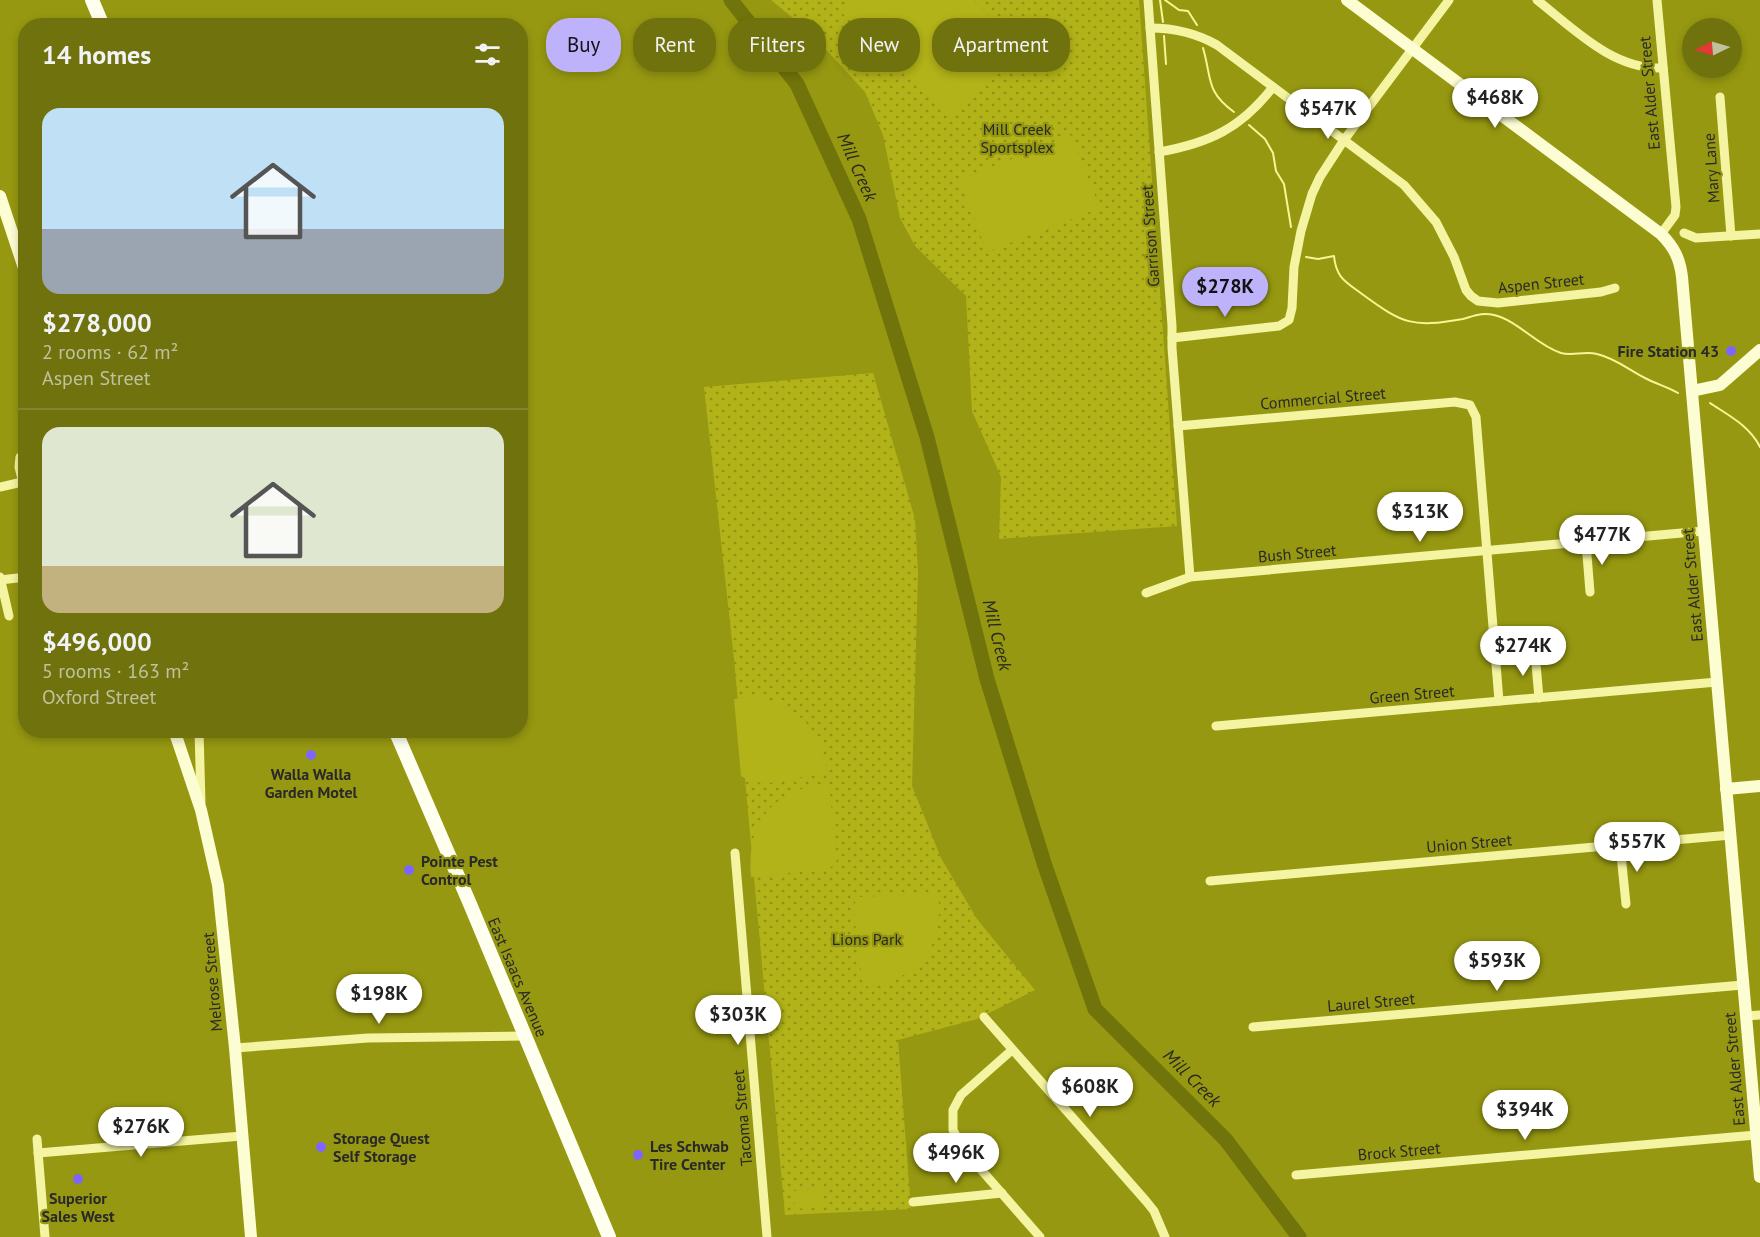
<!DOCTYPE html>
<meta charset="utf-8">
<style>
:root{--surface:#70720d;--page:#787a1b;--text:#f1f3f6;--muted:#c0c29d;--line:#82842e;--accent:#beb3fa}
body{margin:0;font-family:"PT Sans",sans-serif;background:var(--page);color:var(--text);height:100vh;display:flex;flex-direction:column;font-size:22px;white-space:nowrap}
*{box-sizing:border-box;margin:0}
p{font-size:20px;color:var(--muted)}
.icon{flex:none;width:33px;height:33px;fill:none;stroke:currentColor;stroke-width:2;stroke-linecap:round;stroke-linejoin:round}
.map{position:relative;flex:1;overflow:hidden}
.side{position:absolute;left:18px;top:18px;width:510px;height:720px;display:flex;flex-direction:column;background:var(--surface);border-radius:24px;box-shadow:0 3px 9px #0003}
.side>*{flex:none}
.guide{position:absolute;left:546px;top:18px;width:570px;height:54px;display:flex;gap:12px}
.needle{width:39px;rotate:265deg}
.buttons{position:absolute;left:1682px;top:18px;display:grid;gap:12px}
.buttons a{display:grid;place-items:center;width:60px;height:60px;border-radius:50%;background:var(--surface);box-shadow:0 3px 9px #0003;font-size:30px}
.price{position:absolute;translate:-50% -51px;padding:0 14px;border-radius:21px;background:#fff;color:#222;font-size:20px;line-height:39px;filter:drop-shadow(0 2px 3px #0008)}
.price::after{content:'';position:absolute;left:50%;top:36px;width:18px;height:14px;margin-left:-9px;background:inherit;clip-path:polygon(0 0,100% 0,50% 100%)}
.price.selected{background:var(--accent);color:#111}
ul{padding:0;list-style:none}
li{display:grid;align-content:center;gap:12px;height:318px;padding:0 24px}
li+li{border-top:2px solid var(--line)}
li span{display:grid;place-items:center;height:186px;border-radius:18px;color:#555}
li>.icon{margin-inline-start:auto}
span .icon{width:108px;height:108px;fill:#fffc;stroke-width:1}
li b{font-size:26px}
h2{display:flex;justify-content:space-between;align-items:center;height:72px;padding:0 24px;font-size:26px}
.tag{padding:0 21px;border-radius:24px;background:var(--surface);box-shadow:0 3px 9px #0003;font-size:21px;line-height:54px}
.tag.selected{background:var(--accent);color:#111}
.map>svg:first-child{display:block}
.park{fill:url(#park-dots)}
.pitch{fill:#b2b219}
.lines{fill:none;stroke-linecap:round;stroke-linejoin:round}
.stream{stroke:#f7f694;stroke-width:2}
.river{stroke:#71740a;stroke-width:15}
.street{stroke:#f4f4a2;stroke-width:9}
.secondary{stroke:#fcfdd2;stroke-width:12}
.primary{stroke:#feffef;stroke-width:14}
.poi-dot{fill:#7f65ff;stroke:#969811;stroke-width:2}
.labels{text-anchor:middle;stroke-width:4.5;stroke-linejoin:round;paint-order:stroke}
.street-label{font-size:16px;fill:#292929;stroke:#969811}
.park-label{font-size:16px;fill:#292924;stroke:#969811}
.poi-label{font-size:16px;font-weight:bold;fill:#292929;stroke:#969811;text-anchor:start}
.water-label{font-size:18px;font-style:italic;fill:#282821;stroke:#969811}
</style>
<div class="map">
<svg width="1760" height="1237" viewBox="0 0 1760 1237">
<defs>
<pattern id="park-dots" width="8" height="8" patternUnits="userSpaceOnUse" patternTransform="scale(1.5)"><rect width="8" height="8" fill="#b2b219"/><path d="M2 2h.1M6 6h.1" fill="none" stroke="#919116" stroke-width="1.8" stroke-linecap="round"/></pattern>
</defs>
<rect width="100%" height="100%" fill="#969811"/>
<g class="park">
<polygon points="771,0 1139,0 1177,526 999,539 1001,477 972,411 966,296 915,246 900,218 883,135 865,92 809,31"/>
<polygon points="873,373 915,519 918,573 912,786 941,858 977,919 1035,990 977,1019 898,1040 911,1209 785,1215 734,659 704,387"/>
</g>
<g class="pitch">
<polygon points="853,0 973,0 1019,44 948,117 841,12"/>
<polygon points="1071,135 1100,208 987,252 959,180"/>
<path d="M752,697C794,701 822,729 827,771C801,776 764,792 741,776L734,699Z"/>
<path d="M829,783L837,861L829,869L751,877C746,820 774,789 829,783Z"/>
<path d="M938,893C945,948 918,981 863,987L853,906L859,897Z"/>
<polygon points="823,1189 824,1207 795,1209 793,1191"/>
</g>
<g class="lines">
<g class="stream">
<polyline points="1160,0 1163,22"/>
<polyline points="1165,0 1179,10 1188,11 1197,25"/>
<polyline points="1164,36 1166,64"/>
<path d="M1203,48C1212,78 1205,91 1234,112"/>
<polyline points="1249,125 1265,139 1273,153 1276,171 1284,184 1291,227"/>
<path d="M1306,257L1318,259L1334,256C1336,278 1346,282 1362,294C1403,324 1412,328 1463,319C1474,316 1482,312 1494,315C1519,321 1536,345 1561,353C1572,356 1585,351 1597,354C1615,358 1629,370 1645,378C1656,384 1668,387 1678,393"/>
<path d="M1710,403C1728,415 1750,426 1760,447"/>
</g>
<polyline class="river" points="731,0 797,84 859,219 927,437 987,679 1045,866 1095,1009 1226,1140 1299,1237"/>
<g class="street">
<polyline points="1148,0 1172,326 1172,348 1190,577"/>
<path d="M1537,0C1574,29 1613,70 1663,68"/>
<polyline points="1657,0 1676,207 1675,215 1661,234"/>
<path d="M1150,28C1174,28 1196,33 1217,45L1404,185L1436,222L1454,257L1466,290L1471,296L1478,301L1498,303L1601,292L1615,288"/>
<polyline points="1720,97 1731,236"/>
<path d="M1159,152C1210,143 1241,128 1273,87"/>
<polyline points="1684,233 1696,238 1760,234"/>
<polyline points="1172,338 1279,326 1289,320 1292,308 1294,267 1301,231 1312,194 1320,177 1344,140 1449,0"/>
<polyline points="1178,426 1455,402 1470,405 1476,417 1499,701"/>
<polyline points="26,454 20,457 19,467 26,494"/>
<polyline points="0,487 22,482"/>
<polyline points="1586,543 1590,592"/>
<polyline points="0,577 9,616"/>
<polyline points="0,580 26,577"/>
<polyline points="1146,593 1190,577 1704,531"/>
<polyline points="1535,653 1539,698"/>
<polyline points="1216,726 1717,682"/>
<polyline points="199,730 201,803"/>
<polyline points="1620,845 1626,904"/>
<polyline points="735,853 767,1237"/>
<polyline points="1210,881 1731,835"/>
<polyline points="1746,1016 1760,1015"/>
<polyline points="984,1017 1146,1201 1154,1211 1165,1237"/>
<polyline points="1253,1027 1743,985"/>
<polyline points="235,1048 368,1038 525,1036"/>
<polyline points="1012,1050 961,1095 953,1110 953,1130 963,1149 1040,1237"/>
<polyline points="37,1139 45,1237"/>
<polyline points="38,1153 242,1136"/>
<polyline points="1296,1175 1756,1135"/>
<polyline points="913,1202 1002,1193"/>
</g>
<g class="secondary">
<path d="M1347,0L1661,234C1674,247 1680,259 1682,277L1760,1177"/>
<polyline points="0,196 26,274"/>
<polyline points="1692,391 1720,385 1760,350"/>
<polyline points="174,730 201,810 218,885 235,1048 251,1237"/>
<polyline points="1726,789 1760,786"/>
</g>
<g class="primary">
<polyline points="92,0 103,26"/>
<polyline points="395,730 470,904 609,1237"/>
</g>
</g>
<g class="poi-dot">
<circle cx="1731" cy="351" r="6"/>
<circle cx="311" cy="755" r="6"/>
<circle cx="409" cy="870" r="6"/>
<circle cx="321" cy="1147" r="6"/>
<circle cx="638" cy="1155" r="6"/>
<circle cx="78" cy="1179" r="6"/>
</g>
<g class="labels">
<g class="street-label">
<text transform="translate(1649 93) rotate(-95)" y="6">East Alder Street</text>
<text transform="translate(1711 168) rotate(-94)" y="6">Mary Lane</text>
<text transform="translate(1150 236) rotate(-94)" y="6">Garrison Street</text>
<text transform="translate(1541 283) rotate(-6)" y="6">Aspen Street</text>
<text transform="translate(1323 398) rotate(-5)" y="6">Commercial Street</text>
<text transform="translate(1297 553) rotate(-5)" y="6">Bush Street</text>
<text transform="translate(1692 585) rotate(-95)" y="6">East Alder Street</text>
<text transform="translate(1412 694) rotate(-5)" y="6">Green Street</text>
<text transform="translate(1469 843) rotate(-5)" y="6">Union Street</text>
<text transform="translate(518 977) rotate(67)" y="6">East Isaacs Avenue</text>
<text transform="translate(212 982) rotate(-95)" y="6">Melrose Street</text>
<text transform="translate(1371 1002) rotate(-5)" y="6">Laurel Street</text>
<text transform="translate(1734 1069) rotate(-95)" y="6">East Alder Street</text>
<text transform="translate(742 1118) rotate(-95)" y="6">Tacoma Street</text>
<text transform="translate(1399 1151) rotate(-5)" y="6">Brock Street</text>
</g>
<g class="park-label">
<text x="1017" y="135">Mill Creek<tspan x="1017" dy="18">Sportsplex</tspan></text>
<text x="867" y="945">Lions Park</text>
</g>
<g class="poi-label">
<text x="1719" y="357" text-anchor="end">Fire Station 43</text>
<text x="311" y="780" text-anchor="middle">Walla Walla<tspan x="311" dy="18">Garden Motel</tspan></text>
<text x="421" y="867">Pointe Pest<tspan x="421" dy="18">Control</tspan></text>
<text x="333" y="1144">Storage Quest<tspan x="333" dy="18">Self Storage</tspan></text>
<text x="650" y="1152">Les Schwab<tspan x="650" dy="18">Tire Center</tspan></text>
<text x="78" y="1204" text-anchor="middle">Superior<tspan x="78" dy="18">Sales West</tspan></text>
</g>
<g class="water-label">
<text transform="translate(857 167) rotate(66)" y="6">Mill Creek</text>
<text transform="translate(997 635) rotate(76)" y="6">Mill Creek</text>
<text transform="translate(1192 1078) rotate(45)" y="6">Mill Creek</text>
</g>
</g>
</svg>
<div class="buttons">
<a><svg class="needle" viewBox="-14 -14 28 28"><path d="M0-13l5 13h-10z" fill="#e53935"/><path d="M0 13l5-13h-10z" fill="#c0c29d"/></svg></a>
</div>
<b class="price" style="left:1495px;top:129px">$468K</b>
<b class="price" style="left:1328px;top:140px">$547K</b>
<b class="price selected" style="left:1225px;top:318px">$278K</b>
<b class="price" style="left:1420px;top:543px">$313K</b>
<b class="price" style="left:1602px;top:566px">$477K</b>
<b class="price" style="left:1523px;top:677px">$274K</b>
<b class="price" style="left:1637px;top:873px">$557K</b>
<b class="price" style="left:1497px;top:992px">$593K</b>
<b class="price" style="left:379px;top:1025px">$198K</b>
<b class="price" style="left:738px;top:1046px">$303K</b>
<b class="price" style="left:1090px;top:1118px">$608K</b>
<b class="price" style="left:1525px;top:1141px">$394K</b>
<b class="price" style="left:141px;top:1158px">$276K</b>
<b class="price" style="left:956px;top:1184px">$496K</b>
<div class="guide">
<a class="tag selected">Buy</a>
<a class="tag">Rent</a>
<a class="tag">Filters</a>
<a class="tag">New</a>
<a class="tag">Apartment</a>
</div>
<section class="side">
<h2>14 homes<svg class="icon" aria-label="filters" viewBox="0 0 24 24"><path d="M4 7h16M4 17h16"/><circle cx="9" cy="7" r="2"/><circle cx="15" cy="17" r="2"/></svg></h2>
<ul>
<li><span style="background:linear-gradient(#bfe0f5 65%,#9aa5b1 0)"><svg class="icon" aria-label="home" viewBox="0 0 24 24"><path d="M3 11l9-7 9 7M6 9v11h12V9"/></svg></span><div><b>$278,000</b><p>2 rooms · 62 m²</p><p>Aspen Street</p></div></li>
<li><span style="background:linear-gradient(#dfe7d0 75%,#c2b280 0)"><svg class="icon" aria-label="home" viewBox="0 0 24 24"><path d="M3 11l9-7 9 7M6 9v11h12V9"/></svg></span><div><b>$496,000</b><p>5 rooms · 163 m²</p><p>Oxford Street</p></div></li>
</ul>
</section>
</div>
